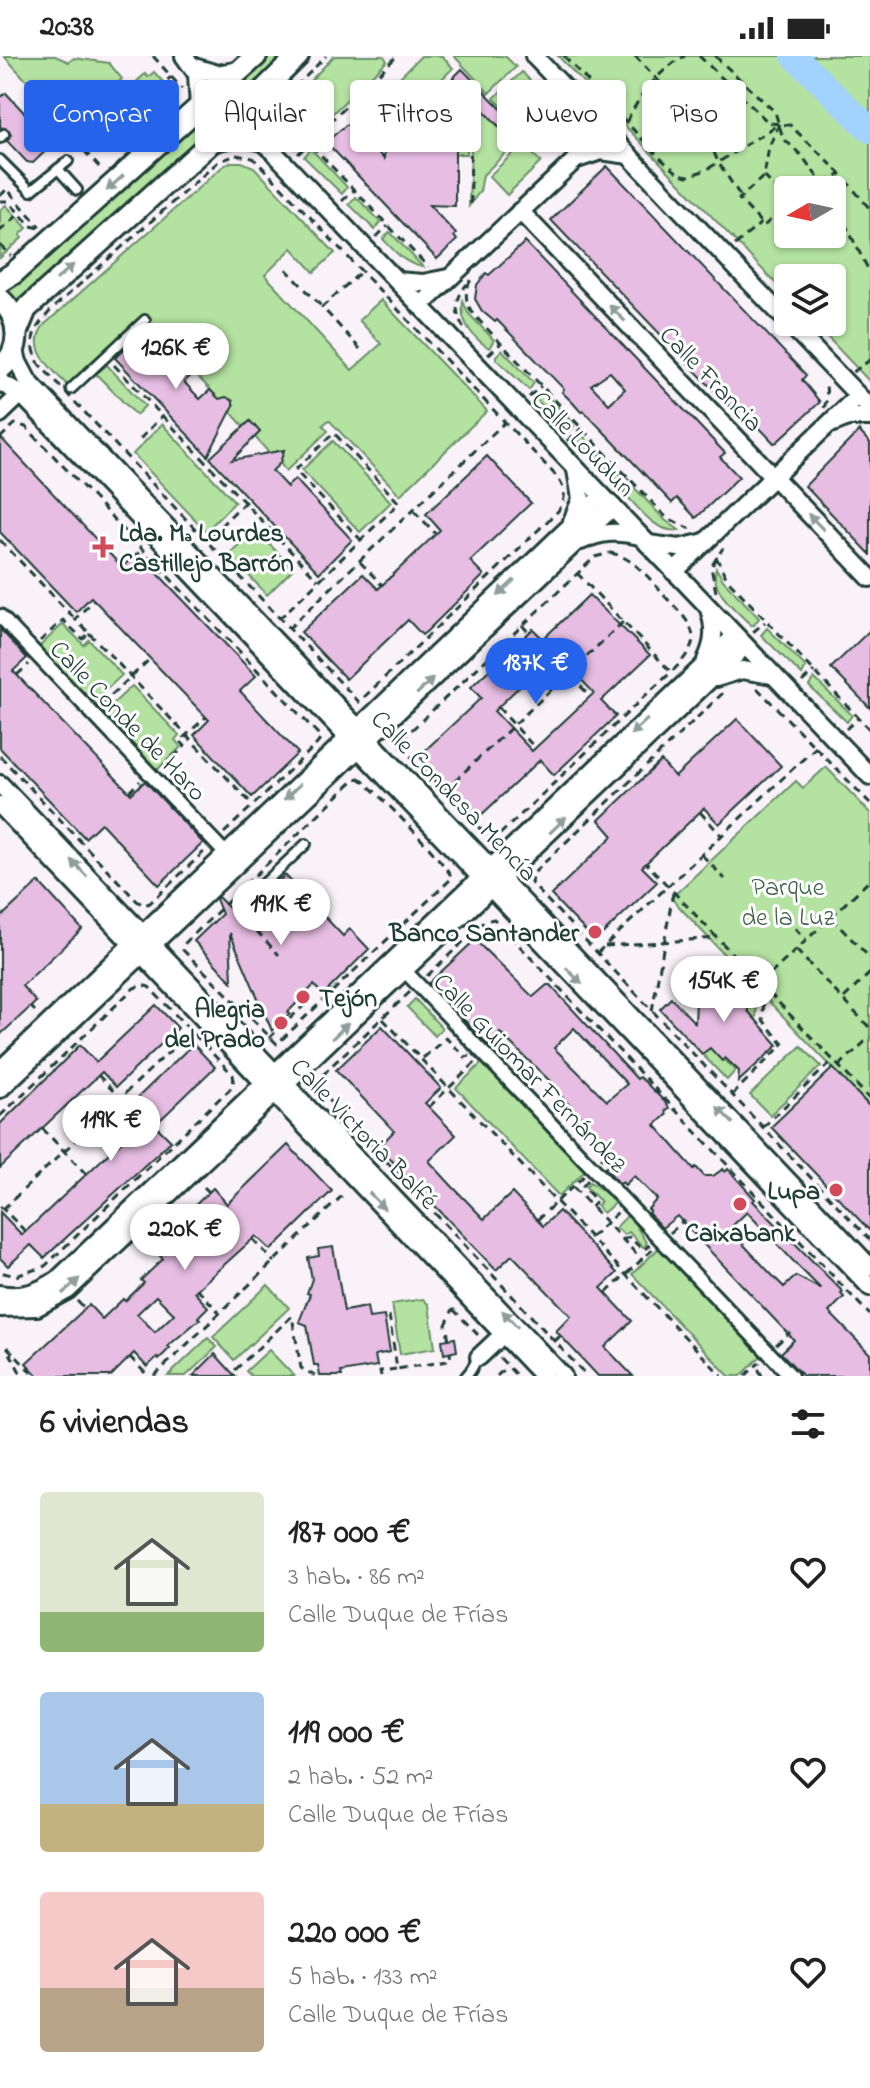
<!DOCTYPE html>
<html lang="es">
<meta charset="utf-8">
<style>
:root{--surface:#fff;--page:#f6f6f6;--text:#222;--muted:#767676;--accent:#2563eb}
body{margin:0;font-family:"Indie Flower",sans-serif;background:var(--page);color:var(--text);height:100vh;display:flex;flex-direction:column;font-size:30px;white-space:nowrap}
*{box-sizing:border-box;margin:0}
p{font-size:26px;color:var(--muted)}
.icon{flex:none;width:44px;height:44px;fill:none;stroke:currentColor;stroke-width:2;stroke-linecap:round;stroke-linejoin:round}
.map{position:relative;height:1320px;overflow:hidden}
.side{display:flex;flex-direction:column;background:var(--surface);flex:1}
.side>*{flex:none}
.top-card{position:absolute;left:24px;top:24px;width:822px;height:72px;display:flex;gap:16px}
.needle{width:52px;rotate:261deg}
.buttons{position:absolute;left:774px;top:120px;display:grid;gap:16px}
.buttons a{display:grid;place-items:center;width:72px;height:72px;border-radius:8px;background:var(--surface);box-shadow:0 2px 6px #0004;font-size:40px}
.price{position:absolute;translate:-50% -68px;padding:0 18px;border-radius:28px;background:#fff;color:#222;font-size:26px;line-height:52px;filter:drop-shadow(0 2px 4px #0008)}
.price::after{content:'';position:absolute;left:50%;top:48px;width:24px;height:18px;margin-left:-12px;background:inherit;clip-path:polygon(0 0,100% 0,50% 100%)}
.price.current{background:var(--accent);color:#fff}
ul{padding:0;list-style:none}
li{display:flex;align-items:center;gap:24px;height:200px;padding:0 40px}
li span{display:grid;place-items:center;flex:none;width:224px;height:160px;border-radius:8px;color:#555}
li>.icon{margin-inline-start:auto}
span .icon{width:96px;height:96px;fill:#fffc;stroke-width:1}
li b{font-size:34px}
h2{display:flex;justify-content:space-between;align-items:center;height:96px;padding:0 40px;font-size:34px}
.pill{padding:0 28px;border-radius:8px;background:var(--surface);box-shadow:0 2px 6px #0004;font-size:28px;line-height:72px}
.pill.current{background:var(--accent);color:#fff}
.status{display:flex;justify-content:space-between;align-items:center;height:56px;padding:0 40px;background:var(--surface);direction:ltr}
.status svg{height:22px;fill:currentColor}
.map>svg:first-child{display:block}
.green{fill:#b4e2a0;stroke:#6a906a;stroke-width:2;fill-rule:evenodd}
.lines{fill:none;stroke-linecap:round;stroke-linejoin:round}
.river{stroke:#a2d2fe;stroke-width:26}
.building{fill:#e7bde3;stroke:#1f3d34;stroke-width:2;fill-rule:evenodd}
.service-casing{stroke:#1f3d34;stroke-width:14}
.pedestrian-casing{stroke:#1f3d34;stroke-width:18}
.minor-casing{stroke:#1f3d34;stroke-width:22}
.tertiary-casing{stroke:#1f3d34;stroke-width:26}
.path{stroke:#1f3d34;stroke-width:3;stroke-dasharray:8 6;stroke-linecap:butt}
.service{stroke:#fff;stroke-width:8}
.pedestrian{stroke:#fff;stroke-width:12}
.minor{stroke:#fff;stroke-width:16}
.tertiary{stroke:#fff;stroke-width:20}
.path-bridge{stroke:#1f3d34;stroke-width:3;stroke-dasharray:8 6;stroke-linecap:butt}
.oneway{fill:#8f9e9a}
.poi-dot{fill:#d1495b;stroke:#fff;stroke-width:3}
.labels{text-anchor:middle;stroke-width:6;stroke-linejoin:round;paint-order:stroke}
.street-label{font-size:26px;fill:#1f3d34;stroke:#fff}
.poi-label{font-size:26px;font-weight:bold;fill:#1f3d34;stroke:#fff;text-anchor:end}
.park-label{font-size:26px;fill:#3d5e4a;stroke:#fff}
</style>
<div class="status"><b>20:38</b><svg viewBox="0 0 49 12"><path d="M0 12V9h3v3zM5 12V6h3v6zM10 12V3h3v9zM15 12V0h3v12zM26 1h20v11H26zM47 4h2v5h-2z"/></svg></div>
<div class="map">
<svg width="870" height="1320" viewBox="0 0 870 1320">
<rect width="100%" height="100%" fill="#faf2f9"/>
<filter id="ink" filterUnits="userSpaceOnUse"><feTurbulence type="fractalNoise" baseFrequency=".0125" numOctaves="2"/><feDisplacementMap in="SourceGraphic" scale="16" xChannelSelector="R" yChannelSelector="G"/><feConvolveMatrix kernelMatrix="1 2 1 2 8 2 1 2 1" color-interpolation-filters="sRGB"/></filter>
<g filter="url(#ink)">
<g class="green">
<polygon points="4,0 55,0 69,6 74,2 109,7 122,23 69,71"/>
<polygon points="265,0 288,0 253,36 18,248 6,236"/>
<path d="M334,0H384L387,5L308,81C296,68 288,59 295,41Z"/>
<polygon points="421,0 442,0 453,12 411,54 390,31"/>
<polygon points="454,0 505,0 516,11 489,37"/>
<path d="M558,0H870V326L813,266H832V222H788V240ZM832,134V178H788V134Z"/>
<polygon points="154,16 175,39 168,46 170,49 138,79 134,75 110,97 90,75 114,54 110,50 145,18 148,21"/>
<polygon points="522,16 563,60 535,86 494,42"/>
<polygon points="453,22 515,88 483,119 480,135 469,150 472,62 412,62"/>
<polygon points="283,56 288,68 303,86 296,93 273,68"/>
<polygon points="455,66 468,66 467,98 454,98"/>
<polygon points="523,88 541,106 507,139 489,120"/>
<polygon points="311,93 347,131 342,138 304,101"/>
<path d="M231,106H242L254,111L335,197L314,216L292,192L265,219L352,314L381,288L359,264L381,244L487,355L400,439L329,364L323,369L328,375L286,415L280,407L284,394L269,397L255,381L260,376L251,366L244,371L230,355L234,349L232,344L226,341L220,344L141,260L67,329C51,311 26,294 44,269L222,111Z"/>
<polygon points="356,141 381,166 375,174 349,148"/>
<polygon points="6,149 27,172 20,179 22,182 0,202 0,154"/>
<path d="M390,176L423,211C405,208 396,197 383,183Z"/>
<path d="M463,245L468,257L494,284L489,292C473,282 459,265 463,245Z"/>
<polygon points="502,294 534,327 529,334 496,303 496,300"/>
<polygon points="107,309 145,350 136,359 96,318"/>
<polygon points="544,336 573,367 574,371 569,376 536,343"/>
<polygon points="162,368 235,446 206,475 133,398"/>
<polygon points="582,379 622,420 617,426 577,387"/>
<polygon points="333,385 391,446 360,476 302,414"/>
<path d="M631,428L665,464L679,474C656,478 639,452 624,437V434Z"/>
<polygon points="255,473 293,513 267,539 229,498"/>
<path d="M716,512L723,524L759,562L754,569H751C736,554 709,534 716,512Z"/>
<polygon points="63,568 84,589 89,584 122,619 91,648 38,592"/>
<polygon points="767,572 806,611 802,619 761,579"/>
<polygon points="814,622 852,659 847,666 809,630"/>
<polygon points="132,630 179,679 175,684 181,691 155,716 101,659"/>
<polygon points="826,711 870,757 870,1051 757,933 756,965 748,955 748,924 671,842 796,725 803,732"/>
<polygon points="415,943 442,972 435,980 407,951"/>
<polygon points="801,990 821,1010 770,1059 750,1039"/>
<polygon points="710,992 736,1014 727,1024 702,998"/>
<polygon points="486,1003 589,1111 559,1140 456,1032"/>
<polygon points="590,1126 617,1145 603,1157 597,1150 601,1146 586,1131"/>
<polygon points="629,1158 647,1188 643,1191 629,1176 624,1179 616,1171"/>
<polygon points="661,1190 763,1298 741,1320 729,1320 632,1218"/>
<polygon points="268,1229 289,1252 234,1304 213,1281"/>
<polygon points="423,1243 429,1249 435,1292 400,1298 392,1248"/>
<polygon points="208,1282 217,1291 186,1320 168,1320"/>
<polygon points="269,1294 294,1320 251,1320 246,1315"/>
</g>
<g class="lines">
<polyline class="river" points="794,0 870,74"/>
</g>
<g class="building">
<polygon points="462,13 521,73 511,83 453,22"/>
<polygon points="6,37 30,63 39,64 37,76 46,76 53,83 53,88 33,107 27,106 7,85 11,79 9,74 0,71 0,42"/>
<polygon points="347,68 355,76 357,74 384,103 385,75 455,80 455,150 429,149 456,178 454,180 457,184 437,203 326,86"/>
<polygon points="607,110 806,319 802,324 820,346 777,386 774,387 756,368 750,372 551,164"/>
<path d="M525,186L725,397L720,401L739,421L696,462L677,442L672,447L583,354L581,356L573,347L562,336L564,333L497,264L495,266L482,255L475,243L477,229L486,217L489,219ZM610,316L625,333L609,348L591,329Z"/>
<polygon points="149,269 157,278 147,287 163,304 173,295 185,307 194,317 184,326 200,343 210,334 219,343 226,341 233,345 233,351 208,400 115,302"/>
<polygon points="250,365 260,376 232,404 284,394 280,407 272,415 287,431 295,423 352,484 319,517 210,402"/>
<polygon points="859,375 870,387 870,498 805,430"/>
<polygon points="0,381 122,511 138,497 256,620 240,635 298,697 252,741 194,679 209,664 91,541 76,556 0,476"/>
<polygon points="487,400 531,447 470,505 484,519 427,575 422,579 408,564 346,623 301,576 363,518 378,533 440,474 426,458"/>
<path d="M589,539L650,599L601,645L616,660L554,719L540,704L478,762L419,700L481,642L471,631L475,627L533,573L543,583ZM555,596L594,637L532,695L494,655Z"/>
<polygon points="0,573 27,602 13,615 131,738 145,725 203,787 159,829 101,767 85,782 0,692"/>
<polygon points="870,574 870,652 831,612"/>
<polygon points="737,663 781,710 719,768 704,752 642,811 657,826 595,885 551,839 613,780 599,764 661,705 675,721"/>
<polygon points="285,819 343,880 350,873 369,893 323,939 314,929 288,956 290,958 272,975 230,877 232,926 194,885 222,858 216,843 218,841 229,852 248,834 252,840 259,844"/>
<polygon points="39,826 82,873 22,930 36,946 0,979 0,862"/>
<path d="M475,884L533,941L547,929H550L637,1023L639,1021L645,1026L664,1045L669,1052L665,1055L667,1058L655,1069L694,1113L696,1111L704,1120H713L723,1113L725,1116L728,1113L755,1143L753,1145L843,1236L841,1238L844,1241L829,1256L870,1298V1320H803L781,1297L794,1284L677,1160L662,1172L648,1157L650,1155L648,1153L657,1143L634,1120L625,1129L622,1126L620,1128L605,1112L618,1099L549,1028L551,1026L500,977L488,989L429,927ZM574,972L627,1028L607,1045L554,992ZM747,1156L797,1209L821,1233L796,1220L784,1231L770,1217L729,1173Z"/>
<polygon points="697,923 748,924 748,955 778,989 738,1026 739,1015 725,1002 722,1005 710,992 702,998 660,953 671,942 695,967"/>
<polygon points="156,949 178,972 116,1031 102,1016 0,1112 0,1068 80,989 96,1006"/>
<polygon points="382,970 441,1032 425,1047 456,1079 429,1105 452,1130 484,1163 512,1137 543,1170 559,1155 617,1217 601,1232 632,1265 605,1291 633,1320 598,1320 556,1275 571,1260 512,1199 496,1214 379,1091 394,1075 336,1014"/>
<polygon points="193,988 215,1011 155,1069 171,1085 44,1202 31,1189 8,1210 0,1202 0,1156 22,1179 146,1062 132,1047"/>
<polygon points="833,1012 870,1051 870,1175 771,1071"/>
<path d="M288,1089L332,1135L271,1194L256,1180L194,1236L208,1251L198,1261L200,1263L168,1290L170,1292L159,1303L157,1301L147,1311L134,1297L111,1320H38L26,1307L89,1249L102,1263L123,1243L125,1245L144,1227L141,1224L163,1203L152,1191L213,1132L227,1148ZM156,1240L174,1258L155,1276L137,1258Z"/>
<polygon points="333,1191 344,1255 367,1251 369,1262 384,1260 390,1296 375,1299 377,1310 341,1316 342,1320 320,1320 318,1309 314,1309 307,1269 299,1266 310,1238 307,1237 312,1223 308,1202 319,1200 318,1193"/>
<polygon points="455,1282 457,1295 444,1298 442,1284"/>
<polygon points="215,1298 235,1320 193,1320"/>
</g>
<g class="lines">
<defs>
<g id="service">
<polyline points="0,82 4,78"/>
<polyline points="0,104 31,135 68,105"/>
<polyline points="58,113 77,134"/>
<polyline points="71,333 145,264"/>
<polyline points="256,835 306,788"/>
<path d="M466,1320C473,1314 473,1308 479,1301"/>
</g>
<g id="pedestrian">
<polyline points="0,560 226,798"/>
<polyline points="404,914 791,1320"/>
</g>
<g id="minor">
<polyline points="184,0 197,18 199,52"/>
<polyline points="534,0 870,352"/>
<polyline points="194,11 217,18 241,14"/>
<path d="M264,36C257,55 259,67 264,86L870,720"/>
<path d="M208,89C229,80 243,81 264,86"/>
<polyline points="580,102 601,95 629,99"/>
<polyline points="520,155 870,522"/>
<polyline points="397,225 423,227 448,222"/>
<polyline points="420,250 606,75"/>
<polyline points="15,294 18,306 28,325 870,1211"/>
<polyline points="0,326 21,338 51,369 870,1231"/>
<polyline points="0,358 21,338"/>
<polyline points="833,367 848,361 870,361"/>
<polyline points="572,465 581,443 576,414"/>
<path d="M581,485C602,475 618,475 640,480"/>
<polyline points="648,488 679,492 705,486"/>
<polyline points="674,516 858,340"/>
<path d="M706,604C715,586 715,571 709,553"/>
<polyline points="716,622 742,614 773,619"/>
<polyline points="0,728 563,1320"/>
<polyline points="0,749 543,1320"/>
<polyline points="0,1014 602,440"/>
<polyline points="0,1033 613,451"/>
<path d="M0,1238C22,1242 39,1236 57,1224L735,580"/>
<polyline points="0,1252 37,1251 68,1234 745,590"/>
<polyline points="479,1301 496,1285"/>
</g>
<g id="tertiary">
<polyline points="0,226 14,217 256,0"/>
<path d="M0,243C22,263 22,294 0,313"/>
<polyline points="17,275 26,253 207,90 298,0"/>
</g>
</defs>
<use href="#service" class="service-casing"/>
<use href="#pedestrian" class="pedestrian-casing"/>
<use href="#minor" class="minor-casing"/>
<use href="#tertiary" class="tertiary-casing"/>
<g class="path">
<polyline points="153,0 182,33"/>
<polyline points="564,0 660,102 679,118 688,120 706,114 779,68"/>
<polyline points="635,0 705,74 718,106 741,141"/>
<polyline points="699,0 769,67 790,69 839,116 870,153"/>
<polyline points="715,0 775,56 783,82 802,100 827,134"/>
<polyline points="123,29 158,68"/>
<polyline points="288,42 288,58 293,70 428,211"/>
<polyline points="276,51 326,0"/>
<polyline points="571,61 573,72 572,85"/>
<polyline points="385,64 470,64 470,67"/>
<path d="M627,65C638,41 661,12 685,0"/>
<polyline points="779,68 769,91 764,120 739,143 764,170 788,147"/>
<polyline points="38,69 64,73 101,113"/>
<polyline points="309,86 397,0"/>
<polyline points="95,90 171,21"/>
<polyline points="298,98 309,87"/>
<path d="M236,99L253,102L270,119L544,407C558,422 573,435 558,455L359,646L39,308C27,280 34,274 52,253L218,106Z"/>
<polyline points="764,120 788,146"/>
<polyline points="812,134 841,118"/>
<polyline points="0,140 7,133 40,171"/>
<polyline points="832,142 870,217"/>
<polyline points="0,145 8,145 31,170 40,172"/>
<polyline points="342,145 354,134"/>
<polyline points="471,148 470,69 483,58"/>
<polyline points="0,175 18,159"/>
<polyline points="376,181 388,170"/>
<polyline points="0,189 11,200"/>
<polyline points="735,189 761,167"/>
<polyline points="286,213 322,251"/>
<path d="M471,224C463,236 466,250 475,260L666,461L690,473"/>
<path d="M464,272C454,256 455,243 467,228"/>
<polyline points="360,293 322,251 362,215"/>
<polyline points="488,299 500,288"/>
<polyline points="114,309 318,524"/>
<polyline points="853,316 870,304"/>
<polyline points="529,341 541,330"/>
<polyline points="824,352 827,343 826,328"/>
<polyline points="0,382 15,368 26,371 319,679 320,684 317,688 224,777"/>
<polyline points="140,383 162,360"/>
<polyline points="567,385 582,372"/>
<polyline points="617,433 629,422"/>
<polyline points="414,455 436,478"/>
<polyline points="0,484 75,563"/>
<path d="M610,497C631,500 649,521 662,537C673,550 698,569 692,588C686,607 661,624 647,638C597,686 547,734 496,782H489L402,691L401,684L595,501Z"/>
<polyline points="716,501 727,523 870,674"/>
<polyline points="360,506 382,529"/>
<polyline points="577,517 670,615"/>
<polyline points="716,536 711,511 723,492"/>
<polyline points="279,563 399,447 334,377 295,414 361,484"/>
<polyline points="522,569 529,577"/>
<polyline points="288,573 505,366"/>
<polyline points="753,576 765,566"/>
<polyline points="89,577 253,749"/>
<polyline points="40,585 63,564 83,583 89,577 75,563 94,544"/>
<polyline points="551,600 590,640"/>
<polyline points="17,619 29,608"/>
<polyline points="802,626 814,615"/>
<polyline points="757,632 870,747"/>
<polyline points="723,637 545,806 533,818 531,827 870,1184"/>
<polyline points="101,649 150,603"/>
<polyline points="498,651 535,692"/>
<polyline points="846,673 858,662"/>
<polyline points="816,691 668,830 870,1043"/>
<polyline points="0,700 137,845 144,849 150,847 207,793"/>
<polyline points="163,711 185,690 180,685 206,661"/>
<path d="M359,722C372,730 449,810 452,822L277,988L183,894V889L354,724Z"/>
<polyline points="444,735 623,566"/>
<polyline points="129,736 140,725"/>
<polyline points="700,756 722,780"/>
<polyline points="702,799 725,823"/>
<polyline points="228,844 279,899"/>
<polyline points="831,862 870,902"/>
<polyline points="795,872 806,884"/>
<polyline points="605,890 717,882"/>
<polyline points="796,894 870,972"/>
<polyline points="597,897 668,830 646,807"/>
<polyline points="427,920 485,865 494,863 870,1259"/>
<polyline points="760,928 870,824"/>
<polyline points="410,936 329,1012 315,1029 587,1320"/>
<polyline points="844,942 870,917"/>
<polyline points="31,951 35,955"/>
<polyline points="652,955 673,837"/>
<polyline points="383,963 722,1320"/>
<polyline points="269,982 312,942"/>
<polyline points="493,990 505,979"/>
<polyline points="423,1002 446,982 465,1001 470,1000"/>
<polyline points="839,1010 870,981"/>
<polyline points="98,1019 142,1065"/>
<polyline points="732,1039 783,988 763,964 764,932"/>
<polyline points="429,1051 476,1006"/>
<path d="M0,1060L134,932L142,929L149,931L233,1019C236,1031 227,1036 219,1043L45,1210L16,1220L0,1216"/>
<polyline points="763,1071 832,1005"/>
<polyline points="42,1072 86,1118"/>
<polyline points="601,1103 613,1092"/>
<polyline points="588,1124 583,1130 596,1145 592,1151"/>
<polyline points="204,1131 209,1136"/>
<polyline points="573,1131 642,1204"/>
<polyline points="0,1150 26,1176"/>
<polyline points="3,1153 191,975"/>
<polyline points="537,1164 584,1120"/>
<polyline points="670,1177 684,1164"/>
<polyline points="591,1181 618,1156"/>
<polyline points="150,1183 154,1188"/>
<polyline points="253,1183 274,1206"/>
<polyline points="623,1184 629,1181 643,1194 650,1189"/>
<polyline points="197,1233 219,1256"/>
<polyline points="606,1237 653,1193"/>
<polyline points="77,1245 85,1253"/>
<polyline points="453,1253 481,1282"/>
<polyline points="389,1259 397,1313 448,1305 451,1303 450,1297"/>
<polyline points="449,1284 446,1269 453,1253"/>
<polyline points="554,1286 560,1280"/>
<polyline points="776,1289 790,1276"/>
<polyline points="7,1291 35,1320"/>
<polyline points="10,1297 22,1320"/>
<polyline points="130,1301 148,1320"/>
<polyline points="500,1302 517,1320"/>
<polyline points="235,1314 292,1260 301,1312 315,1320"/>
<polyline points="154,1320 343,1139"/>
<polyline points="381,1320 380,1315 396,1313"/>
<polyline points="497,1320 507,1310"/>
<polyline points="745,1320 760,1306"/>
<polyline points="762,1320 759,1314 763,1310"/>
</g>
<use href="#service" class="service"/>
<use href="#pedestrian" class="pedestrian"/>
<use href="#minor" class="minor"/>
<use href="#tertiary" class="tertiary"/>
<polyline class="path-bridge" points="210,480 248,443"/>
</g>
<defs><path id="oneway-solid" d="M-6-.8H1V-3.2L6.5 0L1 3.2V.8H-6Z" transform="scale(2)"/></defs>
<g class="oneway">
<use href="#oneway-solid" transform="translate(115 127) rotate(138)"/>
<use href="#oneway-solid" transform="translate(65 216) rotate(-41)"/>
<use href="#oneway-solid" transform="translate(617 257) rotate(-134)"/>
<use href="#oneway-solid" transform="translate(816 466) rotate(-134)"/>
<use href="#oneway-solid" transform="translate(506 532) rotate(136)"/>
<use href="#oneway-solid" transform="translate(425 630) rotate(-44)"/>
<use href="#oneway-solid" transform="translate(639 671) rotate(137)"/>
<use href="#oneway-solid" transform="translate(292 736) rotate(136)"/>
<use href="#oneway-solid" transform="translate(558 769) rotate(-44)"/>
<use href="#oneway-solid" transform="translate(79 812) rotate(-133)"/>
<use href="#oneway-solid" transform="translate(574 920) rotate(46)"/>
<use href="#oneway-solid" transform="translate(340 975) rotate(-44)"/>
<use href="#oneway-solid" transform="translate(725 1059) rotate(-134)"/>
<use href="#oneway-solid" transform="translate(377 1145) rotate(47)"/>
<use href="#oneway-solid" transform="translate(71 1230) rotate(-42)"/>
<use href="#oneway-solid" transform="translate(510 1263) rotate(-133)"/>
</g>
</g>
<g class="poi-dot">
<path d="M99 479h8v8h8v8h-8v8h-8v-8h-8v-8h8z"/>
<circle cx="595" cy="876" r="8"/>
<circle cx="303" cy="941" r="8"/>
<circle cx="281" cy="967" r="8"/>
<circle cx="836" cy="1134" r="8"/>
<circle cx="740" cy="1148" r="8"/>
</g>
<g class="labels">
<g class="street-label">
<text transform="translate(712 322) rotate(46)" y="9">Calle Francia</text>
<text transform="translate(584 387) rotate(46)" y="9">Calle Loudun</text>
<text transform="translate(129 664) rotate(46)" y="9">Calle Conde de Haro</text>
<text transform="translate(455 739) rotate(46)" y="9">Calle Condesa Mencía</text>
<text transform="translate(531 1016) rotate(46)" y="9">Calle Guiomar Fernández</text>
<text transform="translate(365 1077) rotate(46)" y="9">Calle Victoria Balfé</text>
</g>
<g class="poi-label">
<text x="119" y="485" text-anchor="start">Lda. Mª Lourdes<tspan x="119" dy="30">Castillejo Barrón</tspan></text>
<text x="579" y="885">Banco Santander</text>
<text x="319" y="950" text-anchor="start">Tejón</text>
<text x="265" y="961">Alegria<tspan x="265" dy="30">del Prado</tspan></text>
<text x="820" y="1143">Lupa</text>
<text x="740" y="1185" text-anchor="middle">Caixabank</text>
</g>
<g class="park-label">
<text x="788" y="839">Parque<tspan x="788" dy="30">de la Luz</tspan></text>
</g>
</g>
</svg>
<div class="buttons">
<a><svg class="needle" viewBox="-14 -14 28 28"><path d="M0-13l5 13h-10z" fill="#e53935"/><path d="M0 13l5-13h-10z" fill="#767676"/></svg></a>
<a><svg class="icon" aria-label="layers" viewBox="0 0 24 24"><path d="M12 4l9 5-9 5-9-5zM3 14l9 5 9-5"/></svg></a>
</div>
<b class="price" style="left:176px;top:335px">126K €</b>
<b class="price current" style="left:536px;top:650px">187K €</b>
<b class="price" style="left:281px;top:891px">191K €</b>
<b class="price" style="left:724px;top:968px">154K €</b>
<b class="price" style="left:111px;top:1107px">119K €</b>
<b class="price" style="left:185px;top:1216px">220K €</b>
<div class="top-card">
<a class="pill current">Comprar</a>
<a class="pill">Alquilar</a>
<a class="pill">Filtros</a>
<a class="pill">Nuevo</a>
<a class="pill">Piso</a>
</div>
</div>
<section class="side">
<h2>6 viviendas<svg class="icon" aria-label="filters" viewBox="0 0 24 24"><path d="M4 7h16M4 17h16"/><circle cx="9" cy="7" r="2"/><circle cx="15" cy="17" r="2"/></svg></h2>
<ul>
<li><span style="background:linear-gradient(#dfe7d0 75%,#8fb573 0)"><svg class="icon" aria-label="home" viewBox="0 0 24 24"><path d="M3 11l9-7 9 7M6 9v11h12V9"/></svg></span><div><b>187 000 €</b><p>3 hab. · 86 m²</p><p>Calle Duque de Frías</p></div><svg class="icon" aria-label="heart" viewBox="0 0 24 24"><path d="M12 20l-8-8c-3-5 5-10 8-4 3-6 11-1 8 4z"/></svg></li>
<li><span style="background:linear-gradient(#a9c7e8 70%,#c2b280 0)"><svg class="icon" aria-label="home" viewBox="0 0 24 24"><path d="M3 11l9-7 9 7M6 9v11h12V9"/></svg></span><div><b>119 000 €</b><p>2 hab. · 52 m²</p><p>Calle Duque de Frías</p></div><svg class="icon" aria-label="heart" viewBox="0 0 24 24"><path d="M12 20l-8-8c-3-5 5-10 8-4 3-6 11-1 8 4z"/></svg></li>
<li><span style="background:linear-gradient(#f6c9c9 60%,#b9a48a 0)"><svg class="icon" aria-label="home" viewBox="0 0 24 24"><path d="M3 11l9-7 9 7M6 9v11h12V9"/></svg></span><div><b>220 000 €</b><p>5 hab. · 133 m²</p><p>Calle Duque de Frías</p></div><svg class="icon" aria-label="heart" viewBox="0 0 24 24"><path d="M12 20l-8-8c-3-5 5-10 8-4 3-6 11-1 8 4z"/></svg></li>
</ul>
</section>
